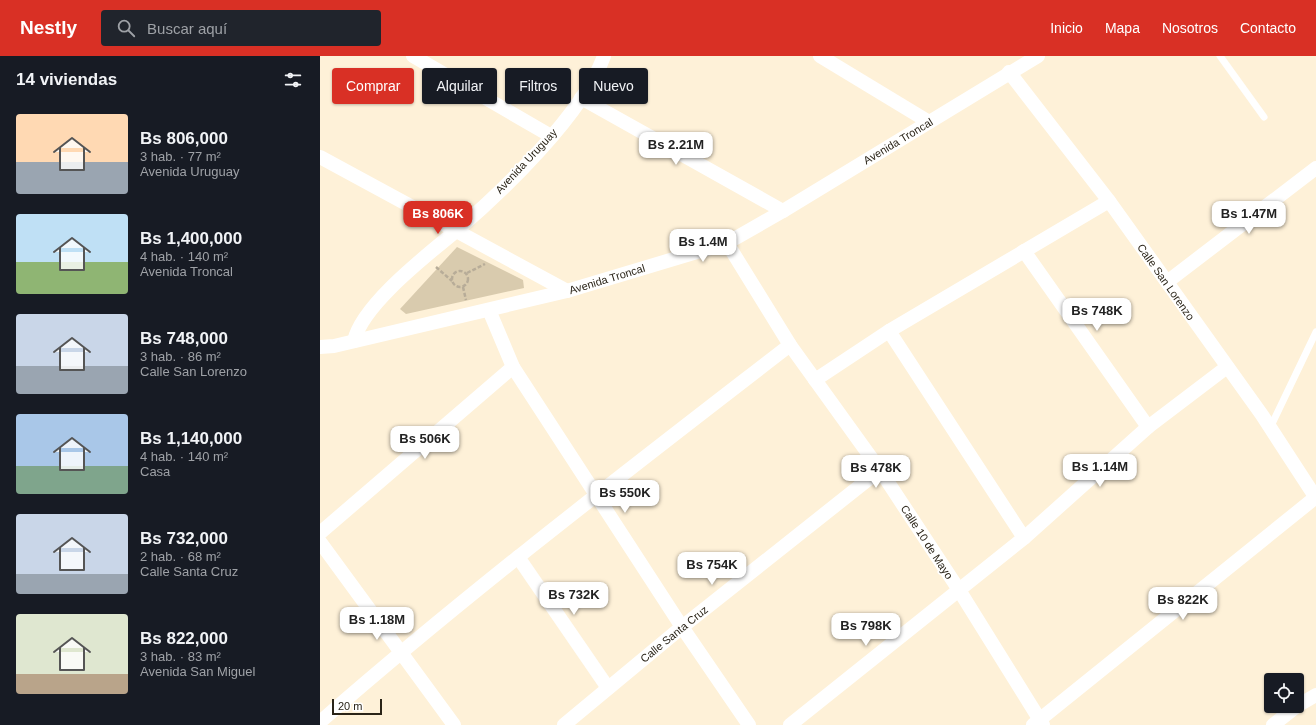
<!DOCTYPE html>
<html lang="es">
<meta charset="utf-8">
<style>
:root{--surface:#171b24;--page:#20242c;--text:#f1f3f6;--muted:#9ea1a6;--accent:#d93025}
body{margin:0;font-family:Helvetica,sans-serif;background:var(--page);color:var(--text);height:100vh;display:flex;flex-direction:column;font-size:15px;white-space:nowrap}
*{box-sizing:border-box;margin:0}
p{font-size:13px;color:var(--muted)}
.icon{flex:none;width:22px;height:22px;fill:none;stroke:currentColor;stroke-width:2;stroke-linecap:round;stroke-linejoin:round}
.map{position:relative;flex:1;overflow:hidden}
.drawer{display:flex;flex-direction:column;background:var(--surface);width:320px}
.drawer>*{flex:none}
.top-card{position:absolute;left:12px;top:12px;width:380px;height:36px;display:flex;gap:8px}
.tools{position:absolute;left:944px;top:617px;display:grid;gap:8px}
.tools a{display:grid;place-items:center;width:40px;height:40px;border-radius:4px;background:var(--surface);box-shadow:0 1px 3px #0004;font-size:20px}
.scale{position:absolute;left:12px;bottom:10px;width:50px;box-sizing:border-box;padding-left:4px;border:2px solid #2a2418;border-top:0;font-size:11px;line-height:14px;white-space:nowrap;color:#2a2418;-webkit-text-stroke:3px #fff;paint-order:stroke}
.price{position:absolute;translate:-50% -34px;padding:0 9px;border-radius:8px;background:#fff;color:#222;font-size:13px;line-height:26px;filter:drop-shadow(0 1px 2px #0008)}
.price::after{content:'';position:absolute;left:50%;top:24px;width:12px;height:9px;margin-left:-6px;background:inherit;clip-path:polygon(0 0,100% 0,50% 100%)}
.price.current{background:var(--accent);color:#fff}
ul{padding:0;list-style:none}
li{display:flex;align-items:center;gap:12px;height:100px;padding:0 16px}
li span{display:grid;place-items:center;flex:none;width:112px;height:80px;border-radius:4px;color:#555}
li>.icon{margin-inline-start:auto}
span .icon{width:48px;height:48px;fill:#fffc;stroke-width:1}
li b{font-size:17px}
h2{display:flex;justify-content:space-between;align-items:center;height:48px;padding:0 16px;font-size:17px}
.pill{padding:0 14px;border-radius:4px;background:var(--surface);box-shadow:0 1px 3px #0004;font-size:14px;line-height:36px}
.pill.current{background:var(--accent);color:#fff}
header{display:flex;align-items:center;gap:24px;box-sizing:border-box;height:56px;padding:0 20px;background:var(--accent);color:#fff}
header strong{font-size:19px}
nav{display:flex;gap:22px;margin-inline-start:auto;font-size:14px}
.search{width:280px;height:36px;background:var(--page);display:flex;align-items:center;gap:10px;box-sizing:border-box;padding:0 14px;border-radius:4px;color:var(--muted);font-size:15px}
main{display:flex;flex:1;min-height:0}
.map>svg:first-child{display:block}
.green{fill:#d9cbae}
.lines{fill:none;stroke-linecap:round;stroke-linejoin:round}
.path{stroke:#b7ac98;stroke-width:2.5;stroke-dasharray:4 2;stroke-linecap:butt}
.lane{stroke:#fff;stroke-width:7}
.street{stroke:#fff;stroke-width:14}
.labels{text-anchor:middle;stroke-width:3.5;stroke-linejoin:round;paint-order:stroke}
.street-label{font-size:11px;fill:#2a2418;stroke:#fff}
</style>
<header>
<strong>Nestly</strong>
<div class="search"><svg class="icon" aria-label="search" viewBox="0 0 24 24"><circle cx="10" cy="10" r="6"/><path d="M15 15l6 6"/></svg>Buscar aquí</div>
<nav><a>Inicio</a><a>Mapa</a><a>Nosotros</a><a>Contacto</a></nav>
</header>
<main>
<section class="drawer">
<h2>14 viviendas<svg class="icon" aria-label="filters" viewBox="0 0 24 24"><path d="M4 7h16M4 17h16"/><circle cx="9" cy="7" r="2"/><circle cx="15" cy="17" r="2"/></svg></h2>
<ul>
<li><span style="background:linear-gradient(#ffd9b3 60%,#9aa5b1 0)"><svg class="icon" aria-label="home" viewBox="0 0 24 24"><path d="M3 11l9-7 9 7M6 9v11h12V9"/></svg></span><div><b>Bs 806,000</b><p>3 hab. · 77 m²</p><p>Avenida Uruguay</p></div></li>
<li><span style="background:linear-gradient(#bfe0f5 60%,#8fb573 0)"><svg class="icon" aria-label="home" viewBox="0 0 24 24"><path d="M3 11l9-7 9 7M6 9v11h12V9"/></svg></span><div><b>Bs 1,400,000</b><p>4 hab. · 140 m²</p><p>Avenida Troncal</p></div></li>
<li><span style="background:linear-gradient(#c9d6e8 65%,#9aa5b1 0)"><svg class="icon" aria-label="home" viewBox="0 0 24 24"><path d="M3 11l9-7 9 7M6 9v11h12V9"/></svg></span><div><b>Bs 748,000</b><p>3 hab. · 86 m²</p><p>Calle San Lorenzo</p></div></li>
<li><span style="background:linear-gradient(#a9c7e8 65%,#7fa58c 0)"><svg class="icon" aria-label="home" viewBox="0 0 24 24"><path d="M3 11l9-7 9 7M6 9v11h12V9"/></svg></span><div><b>Bs 1,140,000</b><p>4 hab. · 140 m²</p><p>Casa</p></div></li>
<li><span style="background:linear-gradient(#c9d6e8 75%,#9aa5b1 0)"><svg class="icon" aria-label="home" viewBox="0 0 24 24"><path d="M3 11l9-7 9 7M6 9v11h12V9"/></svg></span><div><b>Bs 732,000</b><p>2 hab. · 68 m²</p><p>Calle Santa Cruz</p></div></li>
<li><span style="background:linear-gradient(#dfe7d0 75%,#b9a48a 0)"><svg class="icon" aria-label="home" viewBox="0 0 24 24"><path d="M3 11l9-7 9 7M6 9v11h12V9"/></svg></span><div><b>Bs 822,000</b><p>3 hab. · 83 m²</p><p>Avenida San Miguel</p></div></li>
</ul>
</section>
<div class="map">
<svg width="996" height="669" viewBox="0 0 996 669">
<rect width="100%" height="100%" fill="#fef1d8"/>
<polygon class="green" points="137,191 203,224 204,232 86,258 80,253"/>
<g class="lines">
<g class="path">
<polyline points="116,211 132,225"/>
<circle cx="140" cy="223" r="8"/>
<polyline points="147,217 165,208"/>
<polyline points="143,231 146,244"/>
</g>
<g class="lane">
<polyline points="900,0 944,61"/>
<polyline points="950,372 996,276"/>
</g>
<g class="street">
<polyline points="93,0 231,80"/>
<polyline points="500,0 609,66"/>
<polyline points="689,16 789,145 942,359 996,442"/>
<polyline points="261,42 463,155"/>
<polyline points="0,101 247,235"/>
<polyline points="407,187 470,289 560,414 639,534 723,669"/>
<polyline points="704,195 828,371"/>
<polyline points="847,226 996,112"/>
<polyline points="169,254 193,311 362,571 429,669"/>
<polyline points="569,275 704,482"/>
<path d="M34,285C42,249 107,199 136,175C183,135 263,58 284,0"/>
<polyline points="0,291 14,290 247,235 407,187 463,155 718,0"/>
<polyline points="495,324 569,275 789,145"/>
<polyline points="0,477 193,311"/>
<polyline points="0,486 134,669"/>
<polyline points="198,501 288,632"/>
<polyline points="977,650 996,639"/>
<path d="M0,666C151,534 311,412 470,289"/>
<polyline points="244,669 362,571 560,414"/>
<polyline points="470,669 704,482 828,371 907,311"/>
<polyline points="713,669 996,441"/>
<polyline points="953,669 977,650"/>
</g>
</g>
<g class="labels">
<g class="street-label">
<text transform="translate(578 85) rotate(-31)" y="4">Avenida Troncal</text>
<text transform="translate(206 105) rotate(-47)" y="4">Avenida Uruguay</text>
<text transform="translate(287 223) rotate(-17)" y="4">Avenida Troncal</text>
<text transform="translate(846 226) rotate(55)" y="4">Calle San Lorenzo</text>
<text transform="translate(607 486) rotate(57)" y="4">Calle 10 de Mayo</text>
<text transform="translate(354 578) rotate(-39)" y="4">Calle Santa Cruz</text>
</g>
</g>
</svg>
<div class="tools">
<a><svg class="icon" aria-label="locate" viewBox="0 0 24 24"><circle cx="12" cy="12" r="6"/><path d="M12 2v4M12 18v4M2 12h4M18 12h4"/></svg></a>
</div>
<div class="scale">20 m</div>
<b class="price" style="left:356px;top:110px">Bs 2.21M</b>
<b class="price current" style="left:118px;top:179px">Bs 806K</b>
<b class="price" style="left:929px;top:179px">Bs 1.47M</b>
<b class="price" style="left:383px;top:207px">Bs 1.4M</b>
<b class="price" style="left:777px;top:276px">Bs 748K</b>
<b class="price" style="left:105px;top:404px">Bs 506K</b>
<b class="price" style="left:780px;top:432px">Bs 1.14M</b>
<b class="price" style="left:556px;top:433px">Bs 478K</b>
<b class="price" style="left:305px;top:458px">Bs 550K</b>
<b class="price" style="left:392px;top:530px">Bs 754K</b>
<b class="price" style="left:254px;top:560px">Bs 732K</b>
<b class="price" style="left:863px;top:565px">Bs 822K</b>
<b class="price" style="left:57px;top:585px">Bs 1.18M</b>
<b class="price" style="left:546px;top:591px">Bs 798K</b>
<div class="top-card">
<a class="pill current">Comprar</a>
<a class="pill">Alquilar</a>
<a class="pill">Filtros</a>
<a class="pill">Nuevo</a>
</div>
</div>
</main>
